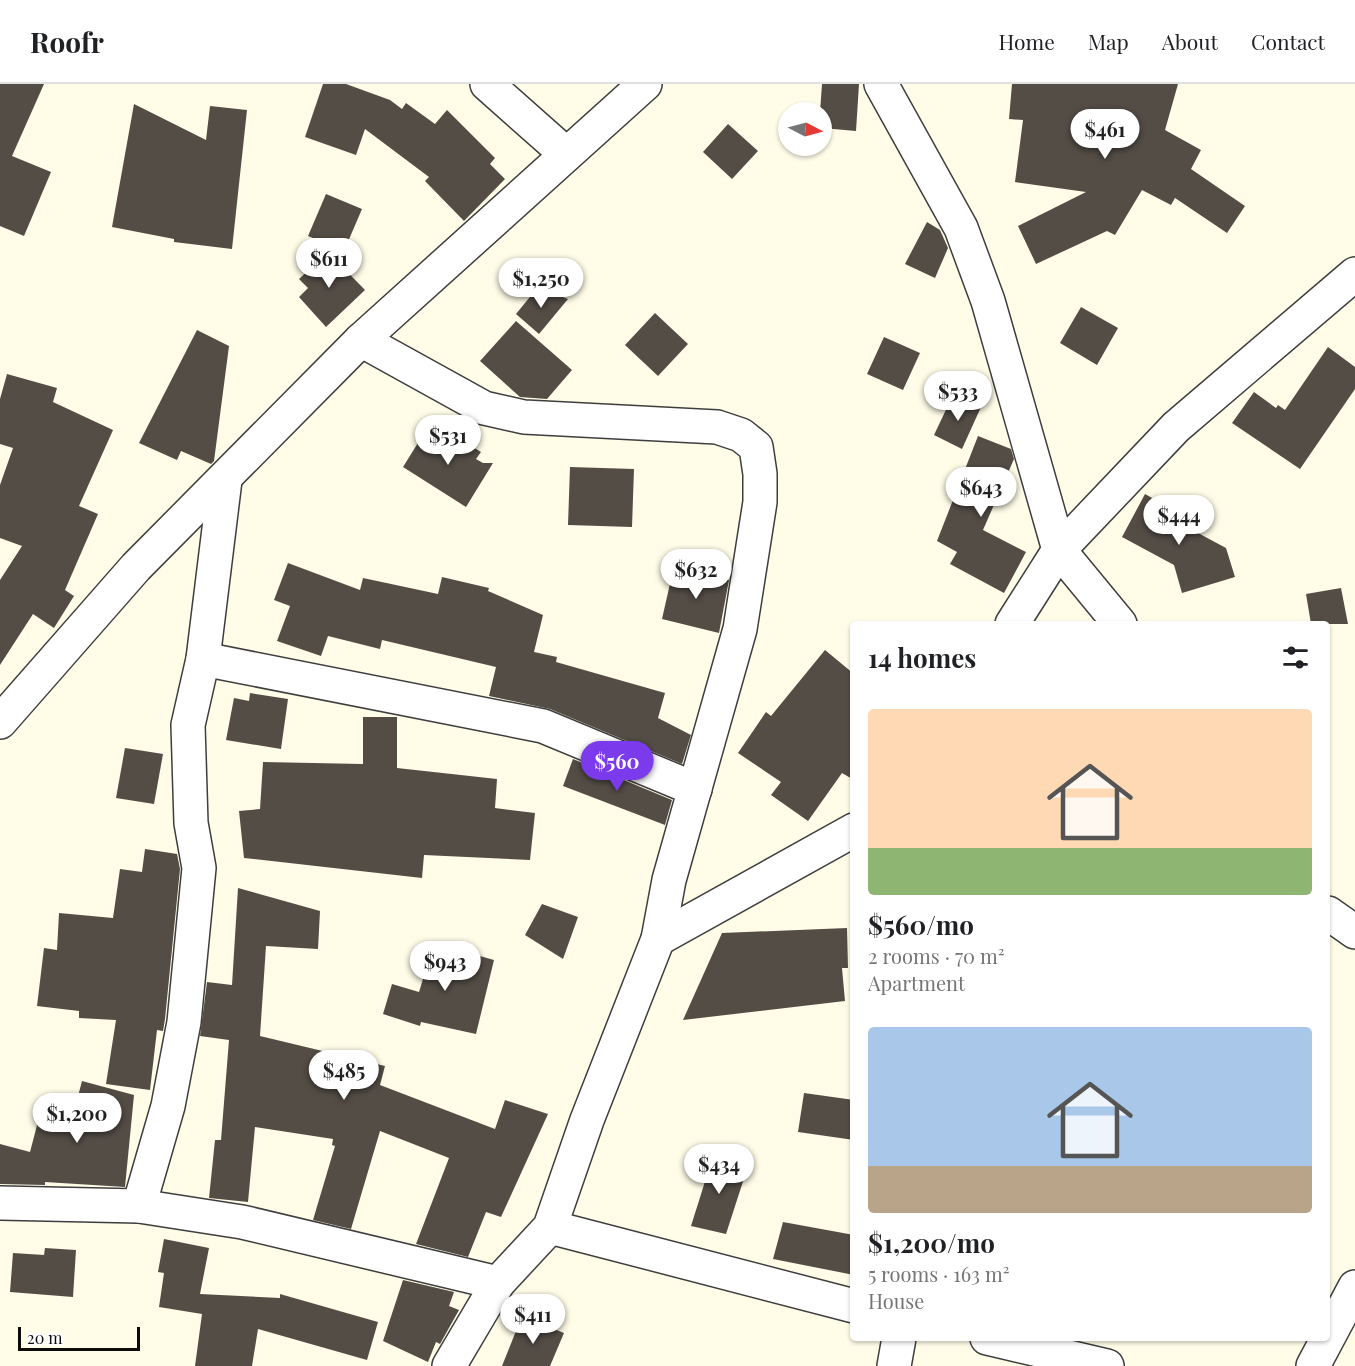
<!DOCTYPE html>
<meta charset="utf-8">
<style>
:root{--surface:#fff;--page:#f2f2f2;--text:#202124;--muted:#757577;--line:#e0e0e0;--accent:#7c3aed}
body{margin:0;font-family:"Playfair Display",serif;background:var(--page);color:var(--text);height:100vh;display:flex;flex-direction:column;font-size:22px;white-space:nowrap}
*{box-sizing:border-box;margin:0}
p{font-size:20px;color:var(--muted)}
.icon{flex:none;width:33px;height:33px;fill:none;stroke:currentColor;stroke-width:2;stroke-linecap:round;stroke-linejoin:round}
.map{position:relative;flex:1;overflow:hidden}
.drawer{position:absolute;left:850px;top:537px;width:480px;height:720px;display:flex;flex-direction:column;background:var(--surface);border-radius:6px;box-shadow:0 2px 4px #0004}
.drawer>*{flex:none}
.needle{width:39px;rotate:96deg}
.tools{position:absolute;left:778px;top:18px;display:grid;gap:12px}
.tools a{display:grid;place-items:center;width:54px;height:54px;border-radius:50%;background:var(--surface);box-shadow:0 2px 4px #0004;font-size:30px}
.scale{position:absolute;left:18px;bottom:15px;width:122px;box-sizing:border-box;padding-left:6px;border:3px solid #0b0b0b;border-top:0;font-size:16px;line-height:21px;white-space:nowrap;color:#0b0b0b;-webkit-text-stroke:4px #fff;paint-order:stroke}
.price{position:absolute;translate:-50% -51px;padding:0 14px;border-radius:21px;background:#fff;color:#222;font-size:20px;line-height:39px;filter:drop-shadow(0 2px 3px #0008)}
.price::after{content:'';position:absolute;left:50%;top:36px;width:18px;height:14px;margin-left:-9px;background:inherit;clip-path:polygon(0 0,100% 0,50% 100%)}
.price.selected{background:var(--accent);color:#fff}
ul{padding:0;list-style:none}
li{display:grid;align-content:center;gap:12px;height:318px;padding:0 18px}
li span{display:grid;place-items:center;height:186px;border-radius:6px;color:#555}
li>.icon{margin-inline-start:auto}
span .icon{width:108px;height:108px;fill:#fffc;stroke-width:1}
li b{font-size:26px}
h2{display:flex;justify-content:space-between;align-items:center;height:72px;padding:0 18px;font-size:26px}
header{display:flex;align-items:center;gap:36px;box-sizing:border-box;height:84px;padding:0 30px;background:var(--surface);border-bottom:2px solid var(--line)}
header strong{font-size:28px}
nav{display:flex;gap:33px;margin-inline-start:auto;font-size:21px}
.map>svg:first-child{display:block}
.building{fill:#544d46}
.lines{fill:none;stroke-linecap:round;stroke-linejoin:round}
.street-casing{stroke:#3e3e3e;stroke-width:36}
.street{stroke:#fff;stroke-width:33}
</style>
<header>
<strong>Roofr</strong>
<nav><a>Home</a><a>Map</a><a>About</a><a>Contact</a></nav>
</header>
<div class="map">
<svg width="1355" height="1282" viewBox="0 0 1355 1282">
<rect width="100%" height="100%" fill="#fffde8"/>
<g class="building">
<polygon points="0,0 44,0 12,72 51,88 24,152 0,142"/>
<polygon points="323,0 346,0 390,16 402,25 406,19 435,40 447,26 495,74 490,80 505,95 464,137 425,97 429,93 365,45 356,71 305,53"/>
<polygon points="822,0 859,0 856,47 822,44 822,28 820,28"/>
<polygon points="1012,0 1178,0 1165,46 1201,66 1191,85 1245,122 1227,149 1175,114 1171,121 1142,106 1115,151 1107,147 1036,180 1018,142 1086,108 1015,98 1023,36 1009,35"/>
<polygon points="134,20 206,56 210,22 247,26 232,165 174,158 174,155 112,143"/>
<polygon points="728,40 758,67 732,95 703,68"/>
<polygon points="326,110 362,125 344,167 308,152"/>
<polygon points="927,138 940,146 948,164 935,194 905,180"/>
<polygon points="328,168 365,206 326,243 299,213 308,204 299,195"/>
<polygon points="538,203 568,215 539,250 516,230"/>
<polygon points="1081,223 1118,244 1097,281 1060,259"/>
<polygon points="655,229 688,260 658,292 625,261"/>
<polygon points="516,237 572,286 547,315 520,313 480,277"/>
<polygon points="197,246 229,262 214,377 211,380 181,367 177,376 139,359"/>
<polygon points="884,253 920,269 903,306 867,290"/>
<polygon points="1328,263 1355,283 1355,305 1300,385 1232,339 1254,308 1276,324 1278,321 1285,326"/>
<polygon points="7,290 57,304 53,318 113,346 79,422 98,430 65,506 74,512 54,544 33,530 0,581 0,496 22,462 0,454 0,401 13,364 0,360 0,315"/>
<polygon points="953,311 981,323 962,365 934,351"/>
<polygon points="426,346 448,360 454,351 481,368 476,375 483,379 493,379 466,423 403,383"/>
<polygon points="978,352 1011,365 1014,375 983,446 1026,468 1004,509 950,480 957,468 937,457"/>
<polygon points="570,383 634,385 632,443 568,441"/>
<polygon points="1145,410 1174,426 1170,434 1226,464 1235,493 1182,509 1174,481 1122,453"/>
<polygon points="288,479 360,506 363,494 438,510 442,493 489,504 488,507 543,531 534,568 557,573 556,578 665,609 658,634 691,651 682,680 550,625 489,612 496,583 382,556 380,565 328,552 321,572 277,557 290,522 274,516"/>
<polygon points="674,482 729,496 719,549 662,535"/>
<polygon points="1341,504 1348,540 1311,540 1306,510"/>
<polygon points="825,566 854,590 854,696 842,689 808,737 771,711 781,698 738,669 766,628 771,632"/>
<polygon points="250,609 288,615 281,665 226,656 234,614 249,617"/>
<polygon points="363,633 397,633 397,684 497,695 495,724 535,729 530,776 424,771 422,794 244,774 239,727 260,725 263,678 363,680"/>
<polygon points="125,664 163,670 154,720 116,714"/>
<polygon points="573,675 672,716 665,741 563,702"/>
<polygon points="145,765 177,770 180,785 165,935 163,947 157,946 150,1006 106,1000 116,936 79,934 79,927 37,922 44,864 57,866 59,829 113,834 120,785 142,788"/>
<polygon points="238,804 320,827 318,865 266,862 260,952 385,982 380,1001 495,1045 505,1016 548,1030 501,1133 486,1128 468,1173 416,1160 449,1074 380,1047 351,1145 313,1136 335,1062 332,1061 333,1055 255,1043 248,1118 209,1114 215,1056 221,1056 229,956 200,952 207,898 232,901"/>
<polygon points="542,820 578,833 563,875 525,851"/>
<polygon points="847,844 848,884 842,884 845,917 683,936 722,849"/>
<polygon points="434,859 494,876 476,950 421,938 420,942 383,930 392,900 419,908"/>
<polygon points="82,997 134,1011 125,1103 45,1098 45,1101 0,1100 0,1060 30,1068 41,1026 72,1035"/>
<polygon points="804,1009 854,1016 854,1056 798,1048"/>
<polygon points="713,1072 748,1082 726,1150 691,1142"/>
<polygon points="783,1138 854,1151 854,1191 773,1175"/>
<polygon points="164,1155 209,1164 200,1210 280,1214 280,1210 378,1238 367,1276 258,1245 252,1282 195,1282 202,1230 159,1223 164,1189 158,1188"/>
<polygon points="45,1164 76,1166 73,1213 10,1208 13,1169 44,1171"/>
<polygon points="403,1196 454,1208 449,1222 459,1226 440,1260 436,1258 428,1278 383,1257"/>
<polygon points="522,1232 564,1249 550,1282 502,1282"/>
</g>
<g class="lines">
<defs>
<g id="street">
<polyline points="487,0 566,70"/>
<polyline points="881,0 961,144 988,217 1059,466 1120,540"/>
<polyline points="361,256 484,324 524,333 717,343 741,351 756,363 760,390 760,418 740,545 669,796 658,855 587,1036 550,1143 498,1199 449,1282"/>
<polyline points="1012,540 1059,466 1176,343 1355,190"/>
<polyline points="203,575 543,642 695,705"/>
<polyline points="0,638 136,483 361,256 645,0"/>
<polyline points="1328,829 1355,848"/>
<polyline points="658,855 854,746"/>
<polyline points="0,1119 139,1122 242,1138 498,1199"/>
<polyline points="139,1122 168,1022 184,938 199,784 191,739 188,641 203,575 225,396"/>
<polyline points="550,1143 854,1222"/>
<polyline points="987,1254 1107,1282"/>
<polyline points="894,1282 899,1254"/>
<polyline points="1313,1282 1355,1203"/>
</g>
</defs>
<use href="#street" class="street-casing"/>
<use href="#street" class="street"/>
</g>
</svg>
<div class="tools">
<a><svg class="needle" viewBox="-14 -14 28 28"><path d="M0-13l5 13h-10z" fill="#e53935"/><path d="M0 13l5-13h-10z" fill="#757577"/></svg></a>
</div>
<div class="scale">20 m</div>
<b class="price" style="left:1105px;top:76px">$461</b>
<b class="price" style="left:329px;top:205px">$611</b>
<b class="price" style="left:541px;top:225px">$1,250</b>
<b class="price" style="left:958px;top:338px">$533</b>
<b class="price" style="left:448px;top:382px">$531</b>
<b class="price" style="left:981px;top:434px">$643</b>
<b class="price" style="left:1179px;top:462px">$444</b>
<b class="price" style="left:696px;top:516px">$632</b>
<b class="price selected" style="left:617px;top:708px">$560</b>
<b class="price" style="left:445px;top:908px">$943</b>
<b class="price" style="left:344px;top:1017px">$485</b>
<b class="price" style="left:77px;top:1060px">$1,200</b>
<b class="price" style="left:719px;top:1111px">$434</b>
<b class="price" style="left:533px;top:1261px">$411</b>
<section class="drawer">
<h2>14 homes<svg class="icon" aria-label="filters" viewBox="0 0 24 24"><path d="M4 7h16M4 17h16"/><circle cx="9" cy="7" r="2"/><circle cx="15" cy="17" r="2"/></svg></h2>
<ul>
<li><span style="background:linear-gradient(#ffd9b3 75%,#8fb573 0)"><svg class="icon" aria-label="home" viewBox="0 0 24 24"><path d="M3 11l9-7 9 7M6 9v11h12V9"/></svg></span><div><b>$560/mo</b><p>2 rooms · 70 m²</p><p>Apartment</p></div></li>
<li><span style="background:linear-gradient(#a9c7e8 75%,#b9a48a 0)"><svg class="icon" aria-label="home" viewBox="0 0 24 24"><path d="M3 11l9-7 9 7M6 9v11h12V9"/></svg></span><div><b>$1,200/mo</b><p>5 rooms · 163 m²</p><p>House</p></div></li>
</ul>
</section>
</div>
